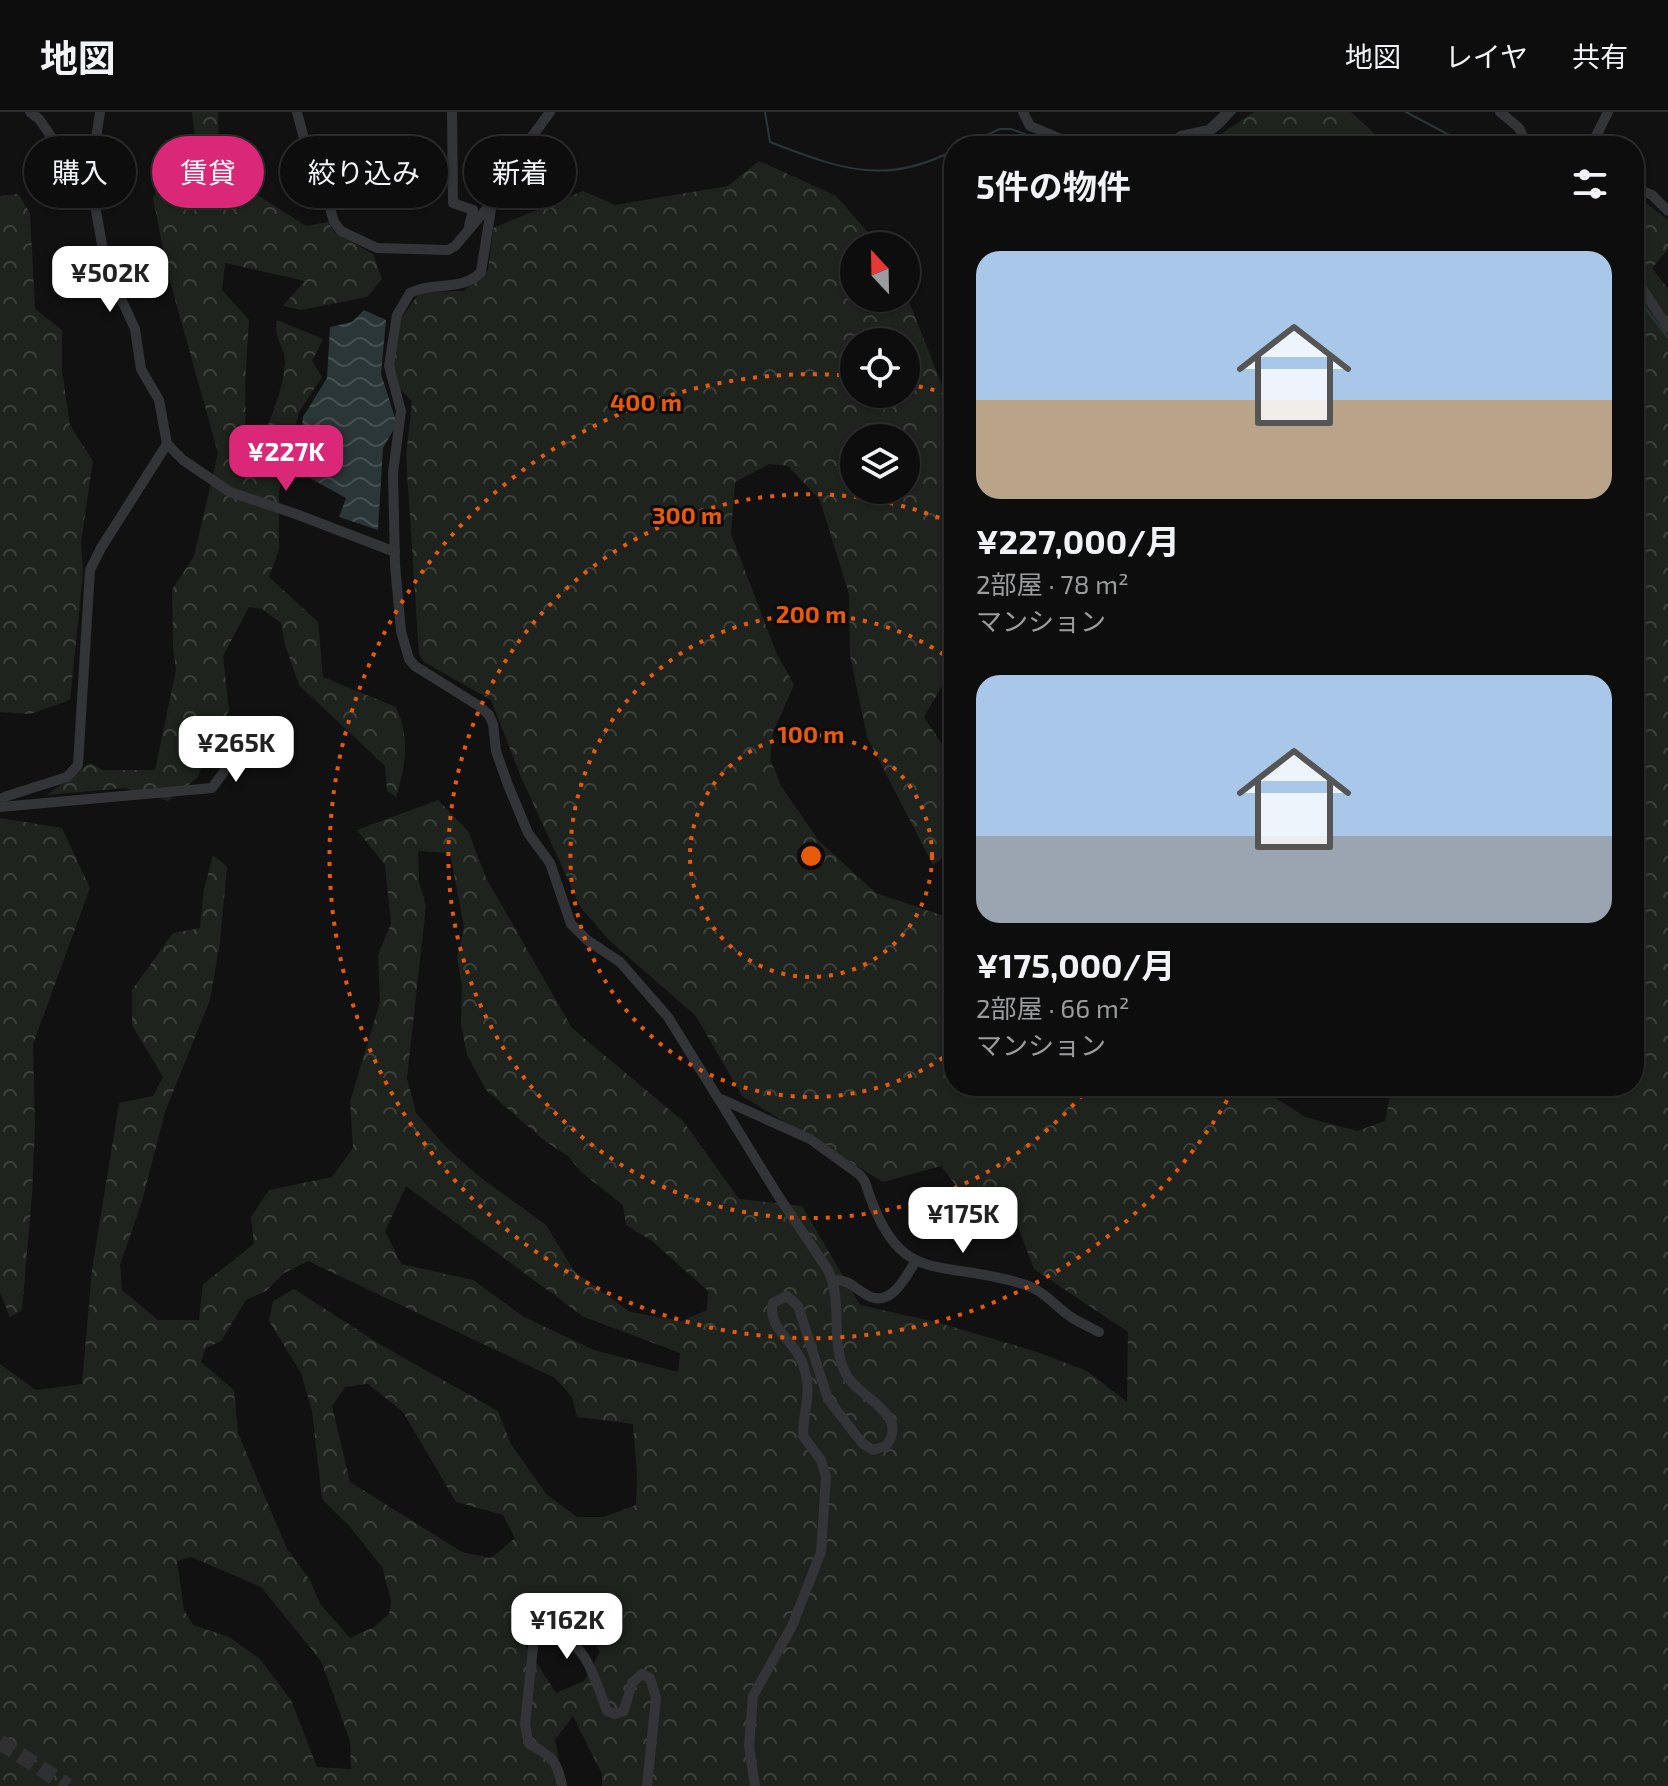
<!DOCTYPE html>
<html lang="ja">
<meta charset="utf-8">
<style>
:root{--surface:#0d0d0e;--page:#1b1b1c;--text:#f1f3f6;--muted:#9a9c9e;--line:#2d2d2e;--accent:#db2777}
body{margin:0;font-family:"Exo 2","Noto Sans JP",sans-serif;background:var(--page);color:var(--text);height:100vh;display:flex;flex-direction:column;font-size:30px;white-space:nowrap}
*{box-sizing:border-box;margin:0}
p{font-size:26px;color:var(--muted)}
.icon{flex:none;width:44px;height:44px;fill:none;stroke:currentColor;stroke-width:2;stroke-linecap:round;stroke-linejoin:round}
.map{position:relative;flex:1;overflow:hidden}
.drawer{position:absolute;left:944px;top:24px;width:700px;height:960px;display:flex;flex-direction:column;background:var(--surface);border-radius:32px;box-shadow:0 2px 6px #0004,0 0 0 2px var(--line)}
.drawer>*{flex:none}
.banner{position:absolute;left:24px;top:24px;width:760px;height:72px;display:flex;gap:16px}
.needle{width:52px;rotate:338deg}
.controls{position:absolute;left:840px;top:120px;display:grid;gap:16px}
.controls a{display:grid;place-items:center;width:80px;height:80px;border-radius:50%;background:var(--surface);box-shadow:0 2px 6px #0004,0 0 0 2px var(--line);font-size:40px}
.price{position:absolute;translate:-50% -68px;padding:0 18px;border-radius:16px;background:#fff;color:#222;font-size:26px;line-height:52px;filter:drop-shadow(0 2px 4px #0008)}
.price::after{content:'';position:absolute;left:50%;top:48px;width:24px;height:18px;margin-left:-12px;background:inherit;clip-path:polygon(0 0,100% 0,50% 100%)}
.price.selected{background:var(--accent);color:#fff}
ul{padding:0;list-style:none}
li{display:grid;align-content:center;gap:16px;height:424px;padding:0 32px}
li span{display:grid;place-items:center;height:248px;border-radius:24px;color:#555}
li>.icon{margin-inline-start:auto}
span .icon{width:144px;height:144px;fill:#fffc;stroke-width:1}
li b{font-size:34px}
h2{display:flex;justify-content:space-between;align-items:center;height:96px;padding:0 32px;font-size:34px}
.tag{padding:0 28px;border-radius:36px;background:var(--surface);box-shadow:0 2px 6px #0004,0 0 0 2px var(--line);font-size:28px;line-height:72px}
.tag.selected{background:var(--accent);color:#fff}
header{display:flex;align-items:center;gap:48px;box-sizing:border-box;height:112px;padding:0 40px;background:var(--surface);border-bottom:2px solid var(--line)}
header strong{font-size:38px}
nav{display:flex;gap:44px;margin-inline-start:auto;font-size:28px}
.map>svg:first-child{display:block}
.forest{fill:url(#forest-crowns);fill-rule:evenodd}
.water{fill:url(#water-waves)}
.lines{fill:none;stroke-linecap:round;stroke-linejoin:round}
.stream{stroke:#2b3639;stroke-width:2}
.highway-tunnel{stroke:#2e3032;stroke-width:16;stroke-dasharray:16 8;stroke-linecap:butt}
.minor{stroke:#323437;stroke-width:10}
.ring{fill:none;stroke:#e8590c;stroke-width:4;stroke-dasharray:4 8}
.centre{fill:#e8590c;stroke:#0c0c0d;stroke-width:4}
.ring-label{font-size:24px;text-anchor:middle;font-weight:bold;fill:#e8590c;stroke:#0c0c0d;stroke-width:6;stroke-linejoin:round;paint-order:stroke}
</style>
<header>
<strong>地図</strong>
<nav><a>地図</a><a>レイヤ</a><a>共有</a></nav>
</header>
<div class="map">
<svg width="1668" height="1674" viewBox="0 0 1668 1674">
<defs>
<pattern id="forest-crowns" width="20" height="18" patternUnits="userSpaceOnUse" patternTransform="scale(2)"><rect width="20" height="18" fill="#1e241d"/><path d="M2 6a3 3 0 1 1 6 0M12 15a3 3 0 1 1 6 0" fill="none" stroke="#3c413b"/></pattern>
<pattern id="water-waves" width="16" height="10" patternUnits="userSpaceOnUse" patternTransform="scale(2)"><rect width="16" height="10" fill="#2b3639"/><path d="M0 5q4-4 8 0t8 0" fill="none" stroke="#475053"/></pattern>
</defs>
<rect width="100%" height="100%" fill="#111112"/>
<g class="forest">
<path d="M192,0H218L219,32L226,63L306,114L328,110L334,120L373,142L382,167L367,185L301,198L283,194L305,169L225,151L222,178L249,208L245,271L246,335L259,337C269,309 283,280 285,251C285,234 273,227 277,208L323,227L312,249L322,265L299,300L279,380V438L269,465L318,510L323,565L396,595C410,626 406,653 396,685L387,679L385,654L299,573L285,533L281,511L262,497L249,495L223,544L229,598L197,666L168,689L125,676L47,683L90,651L102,658H155L176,558L173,534L172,478L194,444L218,341L168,162L153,86L173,43L196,34Z"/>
<polygon points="1254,0 1351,0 1388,34 1203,34"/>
<path d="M759,49L836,84L880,134H854V186H906V182L954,304V544L949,562L924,605L954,651V737L933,753L867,625L850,543L849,482L820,388L788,354L769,352L735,370L731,422L776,540L794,573L773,620L770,647L781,674L819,729L876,781L947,805L954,816V974H1257L1305,1005L1357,1019L1385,1009L1392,974H1634V82L1668,108V137L1652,156L1668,177V1674H602V1662L573,1604L555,1628L564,1674H0V1252L36,1278L82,1272L92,1158L119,991L153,984L163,965L132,913V878L173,821L200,816L204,777L213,743L227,755L220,830L210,888L165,1000L142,1089L120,1153L122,1178L158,1208H199L203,1172L254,1132L251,1105L269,1078L332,1065L353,1036L350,990L380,890L378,843L391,812L385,753L357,718L438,688L468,719L486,766L572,916L683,1009L739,1087L802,1094L860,1193L936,1210L1034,1239L1087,1259L1127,1290L1128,1220L1034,1157L1017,1112L978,1103L941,1054L883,1070L742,984L696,904L610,829L581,796L521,665L491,588L424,550L419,542L406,345L412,289L399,276L393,253L402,205L420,180L464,179L488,158L493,116L583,79L615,93L728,74ZM854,230H906V282H854ZM854,326H906V378H854ZM418,739L450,741L464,815L457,845L462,875L461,912L467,943L486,978L545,1029L569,1045L581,1060L623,1093L626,1113L652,1129L708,1179L707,1198L682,1209L630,1200L574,1159L546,1113L481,1066L447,1036L416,1001L407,966L426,794L419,770ZM406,1074L584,1205L680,1241L678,1260L594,1238L524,1205L473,1168L401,1152L385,1119ZM308,1149L555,1266L572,1285L577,1305L633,1312L637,1361L636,1393L604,1405H577L546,1382L511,1332L498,1299L381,1233L294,1177L273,1189L269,1209L301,1261L312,1299L322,1387L350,1415L382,1455L391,1488L389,1502L374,1515L350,1526L320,1492L310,1468L287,1437L238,1321L234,1278L201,1250L206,1236L221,1229L246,1188L266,1179L284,1161ZM368,1272L403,1300L456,1390L503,1403L515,1426L491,1446L462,1440L350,1370L332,1294L345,1275ZM191,1445L261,1475L321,1549L350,1629L351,1657L317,1655L291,1588L260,1547L229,1525L193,1513L184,1498L177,1449ZM579,1505L600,1540L584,1569L556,1581L519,1524L538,1508Z"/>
<polygon points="18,82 30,101 35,197 62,218 62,259 70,313 93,349 81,430 83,462 70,588 30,602 0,600 0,84"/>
<polygon points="0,706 62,716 90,776 33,932 35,1015 32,1083 22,1198 10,1205 0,1181"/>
</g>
<polygon class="water" points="364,198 386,208 381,262 397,312 383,336 378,418 339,405 346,386 297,359 303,305 327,266 330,215 352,210"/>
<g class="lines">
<g class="stream">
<path d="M765,0L770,30C838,56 885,75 954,38"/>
<polyline points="1406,0 1470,34"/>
<polyline points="962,34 1000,17 1011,17 1058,34"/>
<path d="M1176,34C1187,27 1197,28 1209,23C1220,19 1227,8 1235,0"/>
<polyline points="1634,181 1668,226"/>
</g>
<polyline class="highway-tunnel" points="0,1630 68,1674"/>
<g class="minor">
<polyline points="30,0 39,7 55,30 90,65"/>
<polyline points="100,0 90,65 103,138 108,158 135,217 141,257 159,288 167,332 183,348 230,380 296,402 395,440"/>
<polyline points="297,0 313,61 327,86 334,110 341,119 377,136 448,138 455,134 489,94"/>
<polyline points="452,0 453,91 473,98 469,114"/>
<path d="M550,0L508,57L493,84L481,160C462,180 433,169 410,181L397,203L389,254L401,299L393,361L395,453L401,519L409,547L415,554L479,594L489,603L493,612L496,639L508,673L528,721L550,751L571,812L587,828L620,850L668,905L779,1085L828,1158C844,1191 829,1230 846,1262C858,1286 911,1302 886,1334L873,1338L862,1331L828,1287L798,1194L787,1184L773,1191C767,1217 794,1228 802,1250C814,1281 803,1295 803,1324L821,1348L826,1365L821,1440L792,1514L753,1584L749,1634L755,1674"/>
<polyline points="1023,0 1030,14 1078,34"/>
<polyline points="1500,0 1519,16 1528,34"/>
<polyline points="1167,34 1181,24 1209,18 1228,0"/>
<polyline points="1594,34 1595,26 1608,0"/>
<polyline points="1634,75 1652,83 1668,99"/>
<polyline points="1634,164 1668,216"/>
<polyline points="0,690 4,685 67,665 78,653 90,458 101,436 167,332"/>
<polyline points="0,695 212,676 223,661 239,624"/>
<path d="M721,987L810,1027L860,1063L865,1070C899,1180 938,1144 1026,1173C1044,1179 1056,1195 1071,1205C1080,1211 1090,1215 1099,1220"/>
<path d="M833,1168C849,1167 854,1176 867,1183C890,1197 906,1165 915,1150"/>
<path d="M562,1674C558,1650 551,1643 529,1632L525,1613L534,1525L539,1519L547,1515C587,1531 593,1562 607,1599L615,1602L624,1599L632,1571L642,1562L650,1566L656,1586L647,1674"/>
</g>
</g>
<g class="ring">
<circle cx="811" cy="744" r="121"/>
<path d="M953 939A241 241 0 1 1 953 549"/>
<path d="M1090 974A362 362 0 1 1 952 411"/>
<path d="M1233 978A482 482 0 1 1 853 264M907 272A482 482 0 0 1 952 283"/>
</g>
<circle cx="811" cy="744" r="12" class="centre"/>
<g class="ring-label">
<text x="646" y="299">400 m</text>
<text x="687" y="412">300 m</text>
<text x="811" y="511">200 m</text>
<text x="811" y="631">100 m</text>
</g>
</svg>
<div class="controls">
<a><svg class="needle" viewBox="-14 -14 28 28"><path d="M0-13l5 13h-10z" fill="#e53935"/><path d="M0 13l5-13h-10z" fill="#9a9c9e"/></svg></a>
<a><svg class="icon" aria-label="locate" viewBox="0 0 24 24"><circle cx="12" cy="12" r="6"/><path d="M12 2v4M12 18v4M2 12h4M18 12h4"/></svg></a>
<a><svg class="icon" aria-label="layers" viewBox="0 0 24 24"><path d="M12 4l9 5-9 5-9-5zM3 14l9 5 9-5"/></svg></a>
</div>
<b class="price" style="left:110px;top:202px">¥502K</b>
<b class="price selected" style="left:286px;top:381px">¥227K</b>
<b class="price" style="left:236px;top:672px">¥265K</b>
<b class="price" style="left:963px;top:1143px">¥175K</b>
<b class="price" style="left:567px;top:1549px">¥162K</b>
<div class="banner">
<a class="tag">購入</a>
<a class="tag selected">賃貸</a>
<a class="tag">絞り込み</a>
<a class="tag">新着</a>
</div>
<section class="drawer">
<h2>5件の物件<svg class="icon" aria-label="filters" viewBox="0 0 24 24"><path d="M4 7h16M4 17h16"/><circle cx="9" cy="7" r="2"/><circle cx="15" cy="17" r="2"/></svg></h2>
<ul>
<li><span style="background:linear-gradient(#a9c7e8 60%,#b9a48a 0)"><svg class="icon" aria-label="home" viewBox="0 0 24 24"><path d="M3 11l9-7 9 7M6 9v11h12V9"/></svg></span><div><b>¥227,000/月</b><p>2部屋 · 78 m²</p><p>マンション</p></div></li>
<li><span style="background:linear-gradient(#a9c7e8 65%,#9aa5b1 0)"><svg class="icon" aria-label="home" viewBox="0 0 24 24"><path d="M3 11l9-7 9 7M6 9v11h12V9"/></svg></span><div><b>¥175,000/月</b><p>2部屋 · 66 m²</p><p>マンション</p></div></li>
</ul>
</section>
</div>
